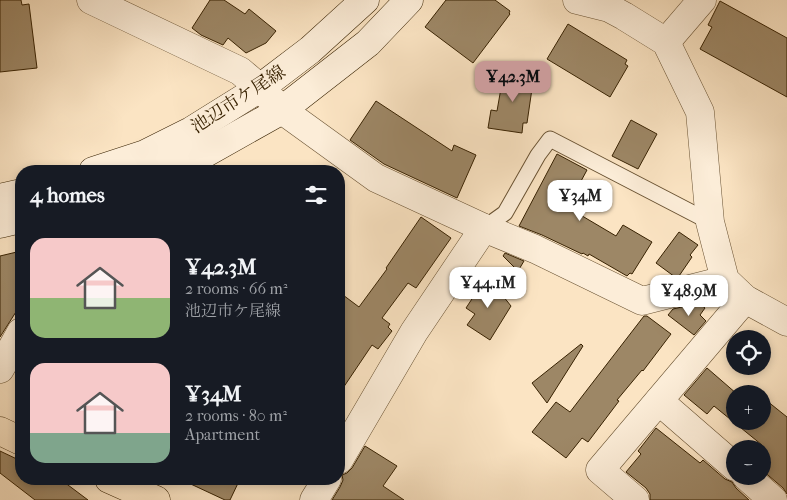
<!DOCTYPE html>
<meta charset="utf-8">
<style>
:root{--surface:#171b24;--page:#20242c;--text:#f1f3f6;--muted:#9ea1a6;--accent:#c59692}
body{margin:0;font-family:"IM FELL French Canon","Noto Serif JP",serif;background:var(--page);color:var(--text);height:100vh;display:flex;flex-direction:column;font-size:19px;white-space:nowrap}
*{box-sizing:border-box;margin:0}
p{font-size:16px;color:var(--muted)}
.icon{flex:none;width:28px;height:28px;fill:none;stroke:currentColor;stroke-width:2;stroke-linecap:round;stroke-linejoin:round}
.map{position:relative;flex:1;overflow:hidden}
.panel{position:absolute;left:15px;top:165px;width:330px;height:320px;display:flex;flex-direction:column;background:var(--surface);border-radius:20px;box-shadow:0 2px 8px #0003}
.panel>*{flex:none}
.buttons{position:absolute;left:726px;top:330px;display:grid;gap:10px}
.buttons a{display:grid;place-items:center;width:45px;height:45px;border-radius:50%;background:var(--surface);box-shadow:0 2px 8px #0003;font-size:25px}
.price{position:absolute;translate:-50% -42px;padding:0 11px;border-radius:10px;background:#fff;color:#222;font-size:16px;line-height:32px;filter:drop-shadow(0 1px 2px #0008)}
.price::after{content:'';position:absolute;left:50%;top:30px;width:15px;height:11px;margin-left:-8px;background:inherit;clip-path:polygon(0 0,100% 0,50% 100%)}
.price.current{background:var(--accent);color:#111}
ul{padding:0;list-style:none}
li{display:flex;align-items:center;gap:15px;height:125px;padding:0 15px}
li span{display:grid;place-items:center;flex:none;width:140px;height:100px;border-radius:15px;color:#555}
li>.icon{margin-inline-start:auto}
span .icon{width:60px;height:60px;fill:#fffc;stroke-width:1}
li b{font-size:21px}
h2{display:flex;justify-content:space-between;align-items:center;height:60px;padding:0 15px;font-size:21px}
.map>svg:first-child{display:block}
.building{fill:#9d8766;stroke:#382202}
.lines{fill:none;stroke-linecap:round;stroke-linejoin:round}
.lane-casing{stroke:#695232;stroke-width:17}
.street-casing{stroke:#695232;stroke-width:29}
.secondary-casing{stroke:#382202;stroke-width:29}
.primary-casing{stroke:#382202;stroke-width:29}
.lane{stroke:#fcedd8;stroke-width:15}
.street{stroke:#fcedd8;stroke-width:28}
.secondary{stroke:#fcedd8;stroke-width:28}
.primary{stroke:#fbe4c3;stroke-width:28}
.labels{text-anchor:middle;stroke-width:4;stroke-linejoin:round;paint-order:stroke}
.street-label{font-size:18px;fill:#382202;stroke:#fcedd8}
</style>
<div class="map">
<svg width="787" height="500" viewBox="0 0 787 500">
<rect width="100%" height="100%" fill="#fbe4c3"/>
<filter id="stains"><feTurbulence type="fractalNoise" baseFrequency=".004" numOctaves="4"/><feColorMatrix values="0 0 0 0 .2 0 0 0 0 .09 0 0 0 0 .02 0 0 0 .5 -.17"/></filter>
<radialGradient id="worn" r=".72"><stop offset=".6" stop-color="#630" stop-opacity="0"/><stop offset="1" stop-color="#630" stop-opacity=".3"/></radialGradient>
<g class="building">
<polygon points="0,0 21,0 22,5 29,4 37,68 0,72"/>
<polygon points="210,0 224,0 245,14 249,9 276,31 266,43 246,53 228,38 223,45 201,35 192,28"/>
<polygon points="446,0 495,0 510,11 509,13 510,14 473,63 425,27"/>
<polygon points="720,1 787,38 787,97 700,49 712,27 708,25"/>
<polygon points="568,24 627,60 625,64 628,66 610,97 547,59"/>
<polygon points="504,71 534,75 527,123 523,123 522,133 488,128 491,110 497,111"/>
<polygon points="376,101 452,151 454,145 476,155 457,198 384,164 350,140"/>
<polygon points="631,120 657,134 638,169 612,156"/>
<polygon points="557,154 587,170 567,207 616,236 623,225 652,242 632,274 630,273 627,276 589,254 588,256 583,253 582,254 542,235 519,226"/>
<polygon points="421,217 451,238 416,288 408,283 382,318 390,324 388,327 392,331 378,349 372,345 339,394 339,292 359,307 387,269 386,268"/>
<polygon points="679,232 698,245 690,255 692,257 679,276 675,277 656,263"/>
<polygon points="21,251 21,304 0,337 0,256"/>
<polygon points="505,253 524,261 518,271 503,256"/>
<polygon points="487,276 511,306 490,340 467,325 475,314 466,308"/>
<polygon points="699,303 705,308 700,315 706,321 694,335 668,315 673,309"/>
<polygon points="644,316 647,316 671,334 643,371 642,370 617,400 619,401 588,442 582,438 566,458 532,432 556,402 570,412"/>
<polygon points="581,344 583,346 547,403 532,383"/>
<polygon points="707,368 737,394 735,394 735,421 762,421 762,397 787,417 787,494 783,488 762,470 762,445 714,406 707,414 684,395"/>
<polygon points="656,428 700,463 703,460 725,479 732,482 736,488 749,500 650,500 650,494 646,488 626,472 641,454 638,451"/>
<polygon points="365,446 397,466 383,486 404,500 332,500 340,487 343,480 342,475 347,473 352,468"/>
<polygon points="0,451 21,461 21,479 60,479 88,500 35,500 0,473"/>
<polygon points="180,479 240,479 230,500 225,500"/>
</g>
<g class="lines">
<defs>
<polyline id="lane" points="484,228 505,213 538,155 550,139 710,222"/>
<g id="street">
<polyline points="91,0 240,71 260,88 282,110 376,178 484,228 535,249 642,301 725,280"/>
<polyline points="577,0 609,8 624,16 666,42 700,112 710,222 725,280 745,299 787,322"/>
<polyline points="666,42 702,0"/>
<polyline points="0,369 21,332"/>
<polyline points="659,401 735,467"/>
<polyline points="339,460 414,332 484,228"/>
<polyline points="746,476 773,500"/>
<polyline points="314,500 327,479"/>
<polyline points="635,500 600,470 745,299"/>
</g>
<g id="secondary">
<polyline points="93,171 145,154 191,131 260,88 310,50 365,0"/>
<polyline points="166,171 202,155 282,110 368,43 409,0"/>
<polyline points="0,198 21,193"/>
<polyline points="0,224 21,219"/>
</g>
<g id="primary">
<polyline points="0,431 21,441"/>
<polyline points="109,479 156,500"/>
</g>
</defs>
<use href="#lane" class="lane-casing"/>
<use href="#street" class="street-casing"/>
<use href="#secondary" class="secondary-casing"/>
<use href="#primary" class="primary-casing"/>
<use href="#lane" class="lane"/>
<use href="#street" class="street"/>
<use href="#secondary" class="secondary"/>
<use href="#primary" class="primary"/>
</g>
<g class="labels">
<g class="street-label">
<text transform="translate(238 99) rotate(-33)" y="6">池辺市ケ尾線</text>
</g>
</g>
<rect width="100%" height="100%" filter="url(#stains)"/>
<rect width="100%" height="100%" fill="url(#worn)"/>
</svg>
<div class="buttons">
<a><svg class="icon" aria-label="locate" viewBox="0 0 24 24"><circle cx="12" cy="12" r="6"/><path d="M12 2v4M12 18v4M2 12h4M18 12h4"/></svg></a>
<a>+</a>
<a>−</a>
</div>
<b class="price current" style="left:513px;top:103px">¥42.3M</b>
<b class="price" style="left:580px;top:222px">¥34M</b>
<b class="price" style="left:488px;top:309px">¥44.1M</b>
<b class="price" style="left:689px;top:317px">¥48.9M</b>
<section class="panel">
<h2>4 homes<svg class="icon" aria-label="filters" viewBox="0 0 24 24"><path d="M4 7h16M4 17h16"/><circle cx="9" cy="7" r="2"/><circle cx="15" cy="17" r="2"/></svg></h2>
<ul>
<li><span style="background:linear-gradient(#f6c9c9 60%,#8fb573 0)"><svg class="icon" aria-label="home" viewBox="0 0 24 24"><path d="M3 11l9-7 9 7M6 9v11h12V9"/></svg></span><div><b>¥42.3M</b><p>2 rooms · 66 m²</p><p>池辺市ケ尾線</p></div></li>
<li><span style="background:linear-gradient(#f6c9c9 70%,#7fa58c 0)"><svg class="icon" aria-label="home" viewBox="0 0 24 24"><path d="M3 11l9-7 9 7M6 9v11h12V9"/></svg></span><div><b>¥34M</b><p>2 rooms · 80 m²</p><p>Apartment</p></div></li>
</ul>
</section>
</div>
